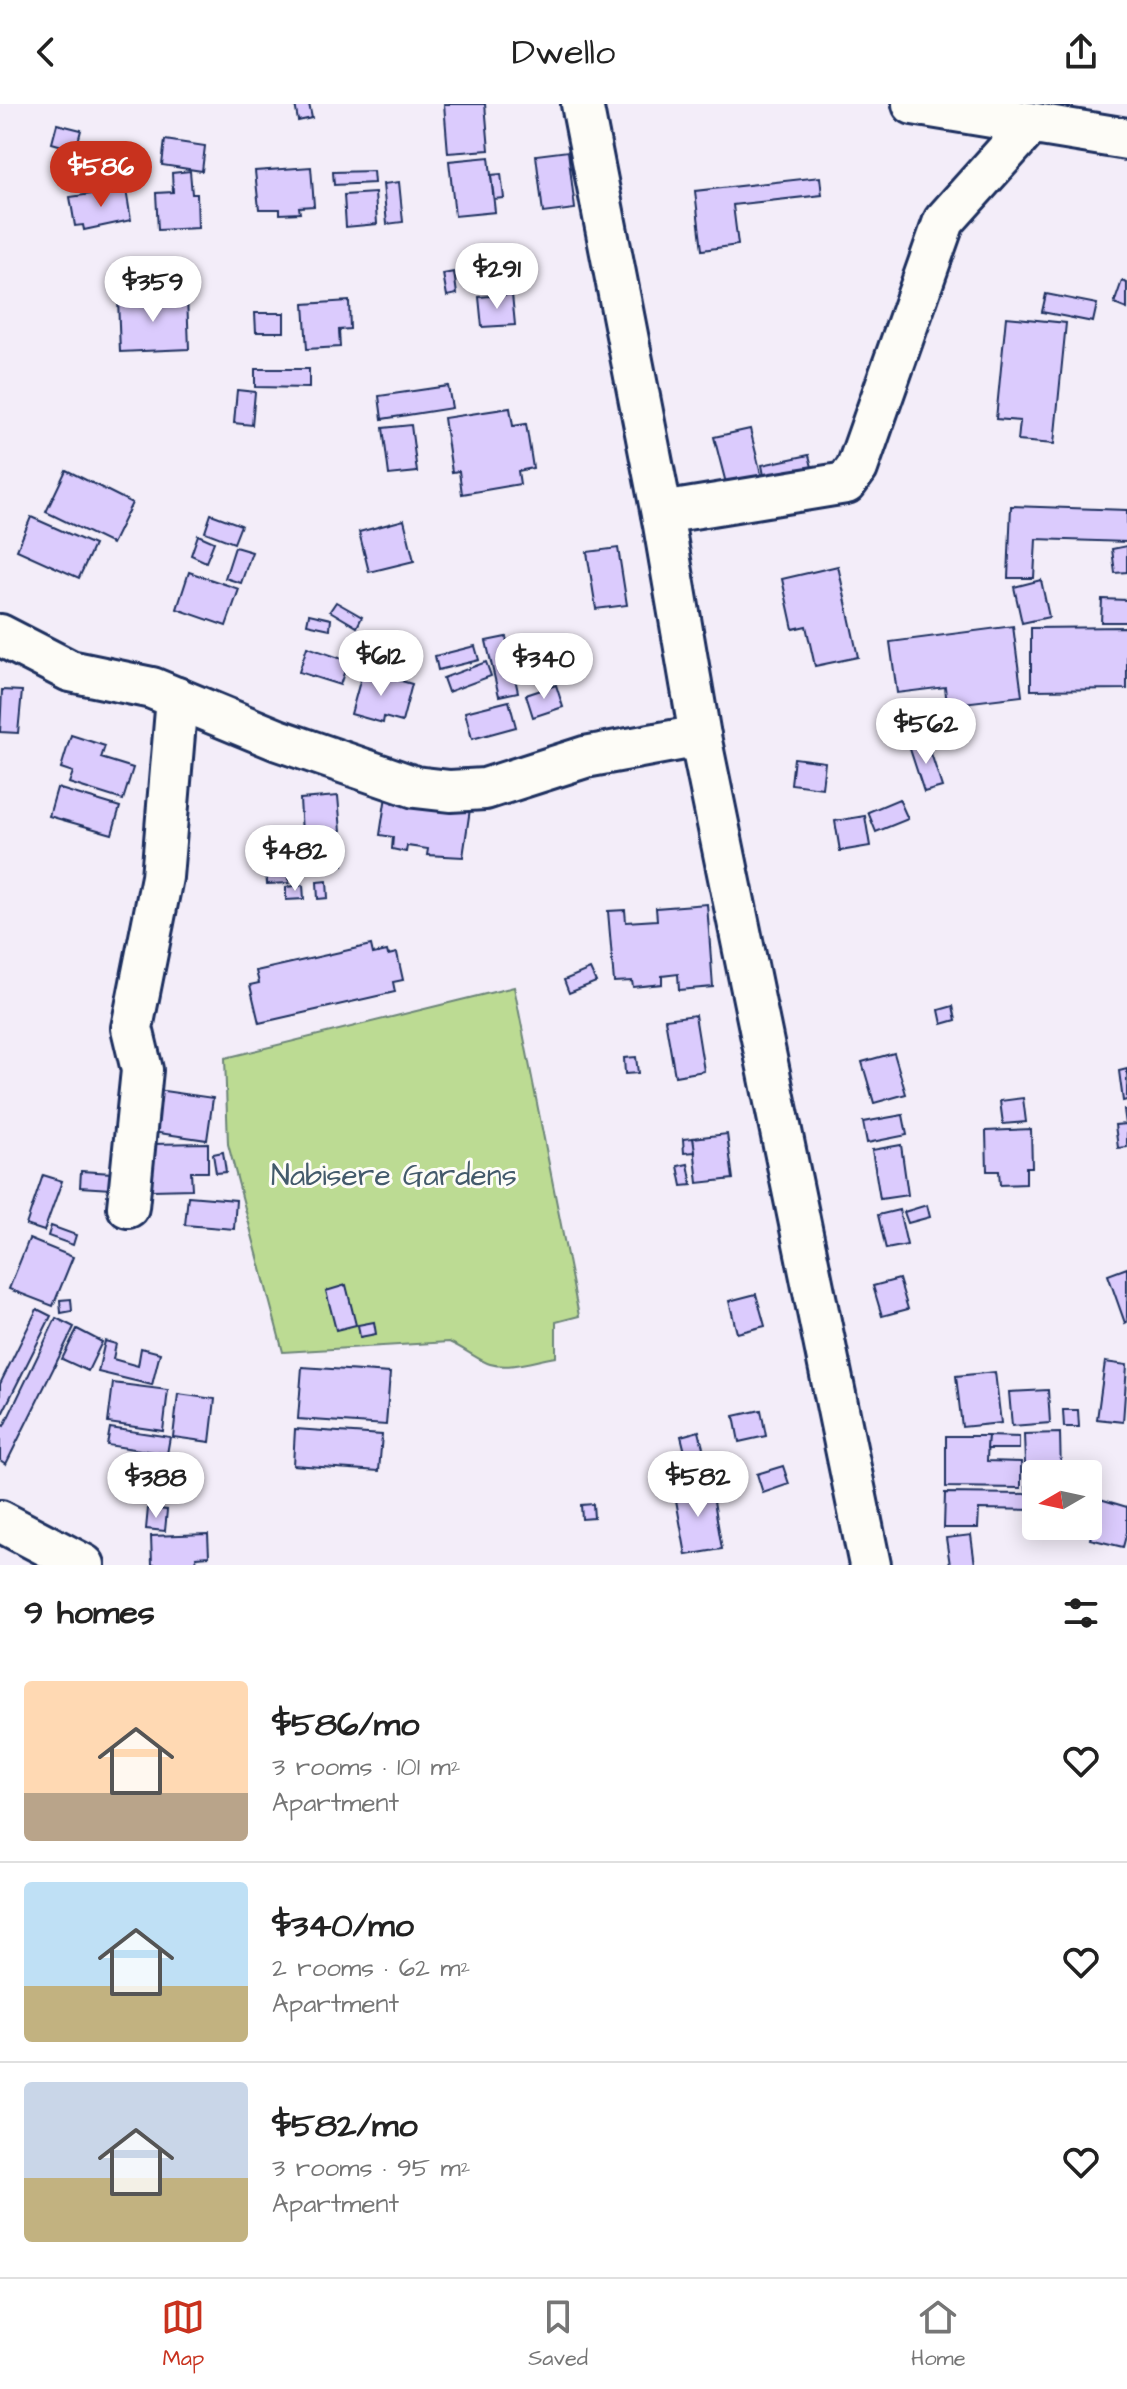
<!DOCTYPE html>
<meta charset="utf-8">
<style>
:root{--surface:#fff;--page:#f6f6f6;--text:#222;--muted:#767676;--line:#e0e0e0;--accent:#c8321e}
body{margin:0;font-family:"Architects Daughter",sans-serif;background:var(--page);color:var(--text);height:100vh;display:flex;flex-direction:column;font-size:30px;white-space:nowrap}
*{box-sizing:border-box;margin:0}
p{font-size:26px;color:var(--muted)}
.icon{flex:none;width:44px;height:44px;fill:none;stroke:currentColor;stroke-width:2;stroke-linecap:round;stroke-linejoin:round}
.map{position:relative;height:1461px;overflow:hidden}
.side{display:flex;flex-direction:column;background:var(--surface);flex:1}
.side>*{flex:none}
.needle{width:52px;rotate:261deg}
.buttons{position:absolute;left:1022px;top:1356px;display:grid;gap:16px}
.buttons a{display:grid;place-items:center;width:80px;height:80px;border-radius:8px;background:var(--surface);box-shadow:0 4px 20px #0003;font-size:40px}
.price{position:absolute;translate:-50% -68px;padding:0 18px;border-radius:28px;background:#fff;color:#222;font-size:26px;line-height:52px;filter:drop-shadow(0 2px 4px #0008)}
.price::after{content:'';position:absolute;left:50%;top:48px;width:24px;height:18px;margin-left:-12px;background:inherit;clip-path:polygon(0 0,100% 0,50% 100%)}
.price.on{background:var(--accent);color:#fff}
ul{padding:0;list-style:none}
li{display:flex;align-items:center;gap:24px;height:200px;padding:0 24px}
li+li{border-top:2px solid var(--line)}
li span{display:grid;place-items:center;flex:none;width:224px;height:160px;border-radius:8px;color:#555}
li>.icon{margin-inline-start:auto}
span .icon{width:96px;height:96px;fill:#fffc;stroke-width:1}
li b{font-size:34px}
h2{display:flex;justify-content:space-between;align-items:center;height:96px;padding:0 24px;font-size:34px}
header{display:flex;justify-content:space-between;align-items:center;height:104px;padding:0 24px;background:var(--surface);font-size:36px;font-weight:600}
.tabs{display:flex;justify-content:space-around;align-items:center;height:112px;border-top:2px solid var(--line);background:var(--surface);font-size:22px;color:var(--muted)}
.tabs a{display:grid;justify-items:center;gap:4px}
.tabs .on{color:var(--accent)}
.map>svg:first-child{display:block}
.green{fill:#bcdb93;stroke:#6c8578;stroke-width:2}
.building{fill:#dbcbfd;stroke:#1b2f5e;stroke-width:2}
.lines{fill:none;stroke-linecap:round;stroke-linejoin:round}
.minor-casing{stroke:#1b2f5e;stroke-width:46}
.minor{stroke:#fdfcf7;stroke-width:40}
.labels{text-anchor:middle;stroke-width:6;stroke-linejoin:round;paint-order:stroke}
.park-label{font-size:30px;fill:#435a6b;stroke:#fdfcf7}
</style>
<header><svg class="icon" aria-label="back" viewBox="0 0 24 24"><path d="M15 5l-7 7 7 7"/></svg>Dwello<svg class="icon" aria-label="share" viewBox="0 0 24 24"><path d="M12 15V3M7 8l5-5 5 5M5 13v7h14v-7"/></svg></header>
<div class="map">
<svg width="1127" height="1461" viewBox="0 0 1127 1461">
<rect width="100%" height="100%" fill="#f3edf9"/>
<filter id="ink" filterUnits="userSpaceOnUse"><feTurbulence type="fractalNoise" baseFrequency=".0125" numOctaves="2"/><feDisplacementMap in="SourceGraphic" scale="16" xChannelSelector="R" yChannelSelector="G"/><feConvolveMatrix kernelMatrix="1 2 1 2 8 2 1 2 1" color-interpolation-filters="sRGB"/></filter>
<g filter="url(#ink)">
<path class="green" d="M514,883L579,1212L556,1218V1253C536,1256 510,1266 490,1260C480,1257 462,1243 449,1238L283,1248L228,1040L225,954Z"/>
<g class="building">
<polygon points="295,0 309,0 312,14 298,17"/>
<polygon points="444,0 485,0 489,46 448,49"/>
<polygon points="57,20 81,26 76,46 52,39"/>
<polygon points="165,36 205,42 202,67 162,61"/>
<polygon points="568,47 575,105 543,109 536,51"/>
<polygon points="489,53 495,108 455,112 449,57"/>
<polygon points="311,63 314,102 299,103 300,109 280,110 280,105 259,105 255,67"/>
<polygon points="190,67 192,90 197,90 198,124 158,126 156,89 173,88 172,69"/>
<polygon points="373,67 374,79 334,81 333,68"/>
<polygon points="501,70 504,94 494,95 491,71"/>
<polygon points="820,73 822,91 733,101 738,141 702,146 695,87"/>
<polygon points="399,78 403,118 387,120 383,80"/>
<polygon points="126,85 131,116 84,126 83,121 75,122 70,93"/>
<polygon points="375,89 377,120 346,123 344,91"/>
<polygon points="454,168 457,190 447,192 443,170"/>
<polygon points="1122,177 1127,179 1127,205 1114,200"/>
<polygon points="512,190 515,221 482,223 479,193"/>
<polygon points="1046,190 1097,200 1093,218 1042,208"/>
<polygon points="187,192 189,245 120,248 118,194"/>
<polygon points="349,197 350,225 339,226 340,243 307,245 304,200"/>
<polygon points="255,209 284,209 284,228 256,228"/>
<polygon points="1006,213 1066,219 1054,340 1018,337 1020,317 996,315"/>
<polygon points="255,265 309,265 309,284 255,283"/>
<polygon points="448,282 452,304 382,315 379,292"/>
<polygon points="237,286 255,288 252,321 234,319"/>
<polygon points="510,304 513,322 526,320 533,364 518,367 520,380 462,390 459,367 452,368 444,314"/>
<polygon points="411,321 417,368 389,371 383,324"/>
<polygon points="750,325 763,378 728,387 714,333"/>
<polygon points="809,351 813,367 765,377 762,361"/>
<polygon points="66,366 132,399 112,440 46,408"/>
<polygon points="1011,402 1127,406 1127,438 1036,435 1034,474 1008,474"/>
<polygon points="211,410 241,421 234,439 205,428"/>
<polygon points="31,413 94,441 79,474 17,446"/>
<polygon points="404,416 414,457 369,468 359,428"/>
<polygon points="198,431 214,438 206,458 191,451"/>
<polygon points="1127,442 1127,468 1115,469 1112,445"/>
<polygon points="235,443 252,448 241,479 225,474"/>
<polygon points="618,444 627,501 596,505 587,448"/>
<polygon points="838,462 858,553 815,562 806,522 793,525 782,475"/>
<polygon points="189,468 239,485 226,522 177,505"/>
<polygon points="1041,476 1049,513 1022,519 1014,483"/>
<polygon points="1102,495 1127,496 1127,518 1101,518"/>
<polygon points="336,498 362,513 357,523 330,507"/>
<polygon points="309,510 331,515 330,525 307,520"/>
<polygon points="1013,522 1022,592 947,601 945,583 897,589 890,538"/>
<polygon points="1127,523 1127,585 1031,586 1031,524"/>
<polygon points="506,533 518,588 499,592 486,537"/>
<polygon points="475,542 479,556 438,566 435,552"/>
<polygon points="307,543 348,557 340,581 299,568"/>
<polygon points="486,558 491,572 448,588 443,574"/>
<polygon points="363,566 412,580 402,618 384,613 383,619 351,610"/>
<polygon points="556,581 563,603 533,613 526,591"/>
<polygon points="2,586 22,587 18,629 0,628"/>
<polygon points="509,597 516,623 472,635 465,608"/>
<polygon points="71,631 105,642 101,654 133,664 123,696 69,679 73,668 61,664"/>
<polygon points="927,637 942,683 924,688 909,642"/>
<polygon points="794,654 825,658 822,684 791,680"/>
<polygon points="57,684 120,703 112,730 49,712"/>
<polygon points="338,692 341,727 302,730 300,695"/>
<polygon points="386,692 470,705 463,753 427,751 428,745 407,742 406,748 392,745 393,733 380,731"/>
<polygon points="899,695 908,715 876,728 868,708"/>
<polygon points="865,712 870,742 840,747 835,717"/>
<polygon points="341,727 343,761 318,764 318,750 329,749 327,728"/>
<polygon points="286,730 289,779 267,780 263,731"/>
<polygon points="327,777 328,794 318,795 317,778"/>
<polygon points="303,781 304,795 286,796 286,783"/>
<polygon points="707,800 713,883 679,886 678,870 662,872 662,880 633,883 632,877 614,878 608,807 625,806 626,818 657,816 656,804"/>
<polygon points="371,841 373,850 387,847 388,851 397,849 403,876 393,878 395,888 259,919 250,881 259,879 256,867"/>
<polygon points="590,865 596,878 569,889 564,876"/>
<polygon points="953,902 956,916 942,920 939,906"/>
<polygon points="695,911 704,967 675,972 665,915"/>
<polygon points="894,949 906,990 874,999 862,958"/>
<polygon points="636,953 638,969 625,970 624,954"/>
<polygon points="1127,965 1127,996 1123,997 1119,967"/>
<polygon points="150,985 213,994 207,1036 145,1027"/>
<polygon points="1023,994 1026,1018 1003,1020 1000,997"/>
<polygon points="1124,1006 1127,1006 1127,1043 1118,1044 1115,1021 1126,1020"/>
<polygon points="903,1011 907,1031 867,1039 863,1018"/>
<polygon points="1031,1025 1032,1063 1026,1063 1026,1080 1000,1081 999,1067 987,1067 986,1027"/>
<polygon points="727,1030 733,1075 698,1079 693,1034"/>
<polygon points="693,1034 695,1048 684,1049 683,1035"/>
<polygon points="208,1039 208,1068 191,1068 192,1085 152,1086 150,1040"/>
<polygon points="901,1041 908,1091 880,1095 872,1046"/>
<polygon points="223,1048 226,1068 216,1069 213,1050"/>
<polygon points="688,1060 692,1081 682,1082 678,1062"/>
<polygon points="81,1067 112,1069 111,1085 80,1083"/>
<polygon points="43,1071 62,1077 44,1127 26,1121"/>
<polygon points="188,1092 236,1096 234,1125 185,1121"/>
<polygon points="927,1101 930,1113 908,1119 904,1108"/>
<polygon points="899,1106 907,1141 886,1145 878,1111"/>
<polygon points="51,1122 76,1131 73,1141 48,1132"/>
<polygon points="29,1135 73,1153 53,1202 9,1185"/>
<polygon points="1127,1164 1127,1218 1125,1219 1108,1171"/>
<polygon points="899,1175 908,1205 882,1212 873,1182"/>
<polygon points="346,1181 356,1221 336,1226 326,1187"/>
<polygon points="756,1190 765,1222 737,1229 729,1197"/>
<polygon points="71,1195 72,1207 61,1209 60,1196"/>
<polygon points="37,1205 51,1212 0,1314 0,1280"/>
<polygon points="56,1214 74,1223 6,1360 0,1356 0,1320 4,1322"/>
<polygon points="374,1218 376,1230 360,1233 358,1221"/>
<polygon points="77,1225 102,1238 88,1267 62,1255"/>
<polygon points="105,1237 116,1240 113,1255 138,1262 141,1244 160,1249 152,1281 98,1268"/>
<polygon points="1105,1258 1127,1261 1123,1318 1097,1315"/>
<polygon points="302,1263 390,1269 386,1321 298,1315"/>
<polygon points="995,1268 1001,1319 962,1323 956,1272"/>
<polygon points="113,1279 168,1286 163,1327 108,1319"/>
<polygon points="1048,1286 1050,1319 1012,1322 1009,1288"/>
<polygon points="178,1290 215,1295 210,1338 173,1333"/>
<polygon points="761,1306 766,1332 739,1338 734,1312"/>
<polygon points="1063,1306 1078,1306 1079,1323 1064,1323"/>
<polygon points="110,1324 170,1333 167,1350 107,1341"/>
<polygon points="295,1325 382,1331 379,1367 293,1361"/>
<polygon points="699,1327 704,1348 686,1352 681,1332"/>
<polygon points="1060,1329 1061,1370 1036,1370 1036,1386 1026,1387 1024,1330"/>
<polygon points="946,1332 988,1332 987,1357 1021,1358 1021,1384 946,1383"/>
<polygon points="988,1332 1019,1333 1019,1345 987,1345"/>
<polygon points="783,1362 789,1380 763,1389 757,1370"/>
<polygon points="711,1379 722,1445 686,1451 674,1385"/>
<polygon points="945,1389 1036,1390 1036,1406 979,1405 978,1424 944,1424"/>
<polygon points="1100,1395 1127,1403 1127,1428 1123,1443 1090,1435"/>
<polygon points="593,1400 594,1414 582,1415 581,1401"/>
<polygon points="148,1404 167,1406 165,1427 146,1425"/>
<polygon points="208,1430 209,1452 196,1453 197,1461 152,1461 151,1432"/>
<polygon points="971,1431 975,1461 950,1461 946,1434"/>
</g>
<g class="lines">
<defs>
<g id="minor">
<polyline points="582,0 664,421 700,632 870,1461"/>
<polyline points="913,0 1127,35"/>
<polyline points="662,409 846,379 857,364 944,117 1031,20"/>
<polyline points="0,531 70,567 152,584 278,636 415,683 450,687 485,685 585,653 700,632"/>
<polyline points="128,1103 142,966 132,924 162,773 177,594"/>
<polyline points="0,1417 84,1461"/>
</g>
</defs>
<use href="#minor" class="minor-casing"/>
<use href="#minor" class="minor"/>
</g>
</g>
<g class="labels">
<g class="park-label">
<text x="394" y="1081">Nabisere Gardens</text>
</g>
</g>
</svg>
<div class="buttons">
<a><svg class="needle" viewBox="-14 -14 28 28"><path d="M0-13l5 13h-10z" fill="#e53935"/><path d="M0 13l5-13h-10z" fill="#767676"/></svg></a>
</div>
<b class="price on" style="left:101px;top:105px">$586</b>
<b class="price" style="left:497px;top:207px">$291</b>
<b class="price" style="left:153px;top:220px">$359</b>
<b class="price" style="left:381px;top:594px">$612</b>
<b class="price" style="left:544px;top:597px">$340</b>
<b class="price" style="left:926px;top:662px">$562</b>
<b class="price" style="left:295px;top:789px">$482</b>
<b class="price" style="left:698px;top:1415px">$582</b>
<b class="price" style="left:156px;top:1416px">$388</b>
</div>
<section class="side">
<h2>9 homes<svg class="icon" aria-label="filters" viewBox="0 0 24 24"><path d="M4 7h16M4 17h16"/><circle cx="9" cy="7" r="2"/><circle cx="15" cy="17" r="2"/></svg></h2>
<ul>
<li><span style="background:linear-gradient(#ffd9b3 70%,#b9a48a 0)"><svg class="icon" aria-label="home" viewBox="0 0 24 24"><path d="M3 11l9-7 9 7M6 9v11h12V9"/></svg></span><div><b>$586/mo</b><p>3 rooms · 101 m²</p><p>Apartment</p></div><svg class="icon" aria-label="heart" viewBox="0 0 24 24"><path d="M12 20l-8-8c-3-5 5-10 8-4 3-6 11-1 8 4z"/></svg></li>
<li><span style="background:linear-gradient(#bfe0f5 65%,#c2b280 0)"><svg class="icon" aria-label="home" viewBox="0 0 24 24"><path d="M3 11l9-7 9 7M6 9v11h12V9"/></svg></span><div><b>$340/mo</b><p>2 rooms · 62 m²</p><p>Apartment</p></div><svg class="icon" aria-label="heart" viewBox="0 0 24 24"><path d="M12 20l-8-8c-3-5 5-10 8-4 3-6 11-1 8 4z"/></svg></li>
<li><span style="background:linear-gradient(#c9d6e8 60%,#c2b280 0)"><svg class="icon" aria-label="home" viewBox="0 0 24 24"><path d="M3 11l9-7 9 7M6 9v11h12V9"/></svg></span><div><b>$582/mo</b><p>3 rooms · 95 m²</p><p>Apartment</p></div><svg class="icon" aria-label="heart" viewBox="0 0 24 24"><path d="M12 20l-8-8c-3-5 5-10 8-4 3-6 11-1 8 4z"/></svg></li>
</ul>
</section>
<nav class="tabs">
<a class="on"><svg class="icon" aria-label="map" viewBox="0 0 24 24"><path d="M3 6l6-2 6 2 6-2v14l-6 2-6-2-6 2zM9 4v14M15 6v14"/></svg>Map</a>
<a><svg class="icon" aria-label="saved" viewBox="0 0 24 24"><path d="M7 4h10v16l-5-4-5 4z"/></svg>Saved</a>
<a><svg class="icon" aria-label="home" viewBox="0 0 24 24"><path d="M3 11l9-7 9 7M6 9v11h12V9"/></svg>Home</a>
</nav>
